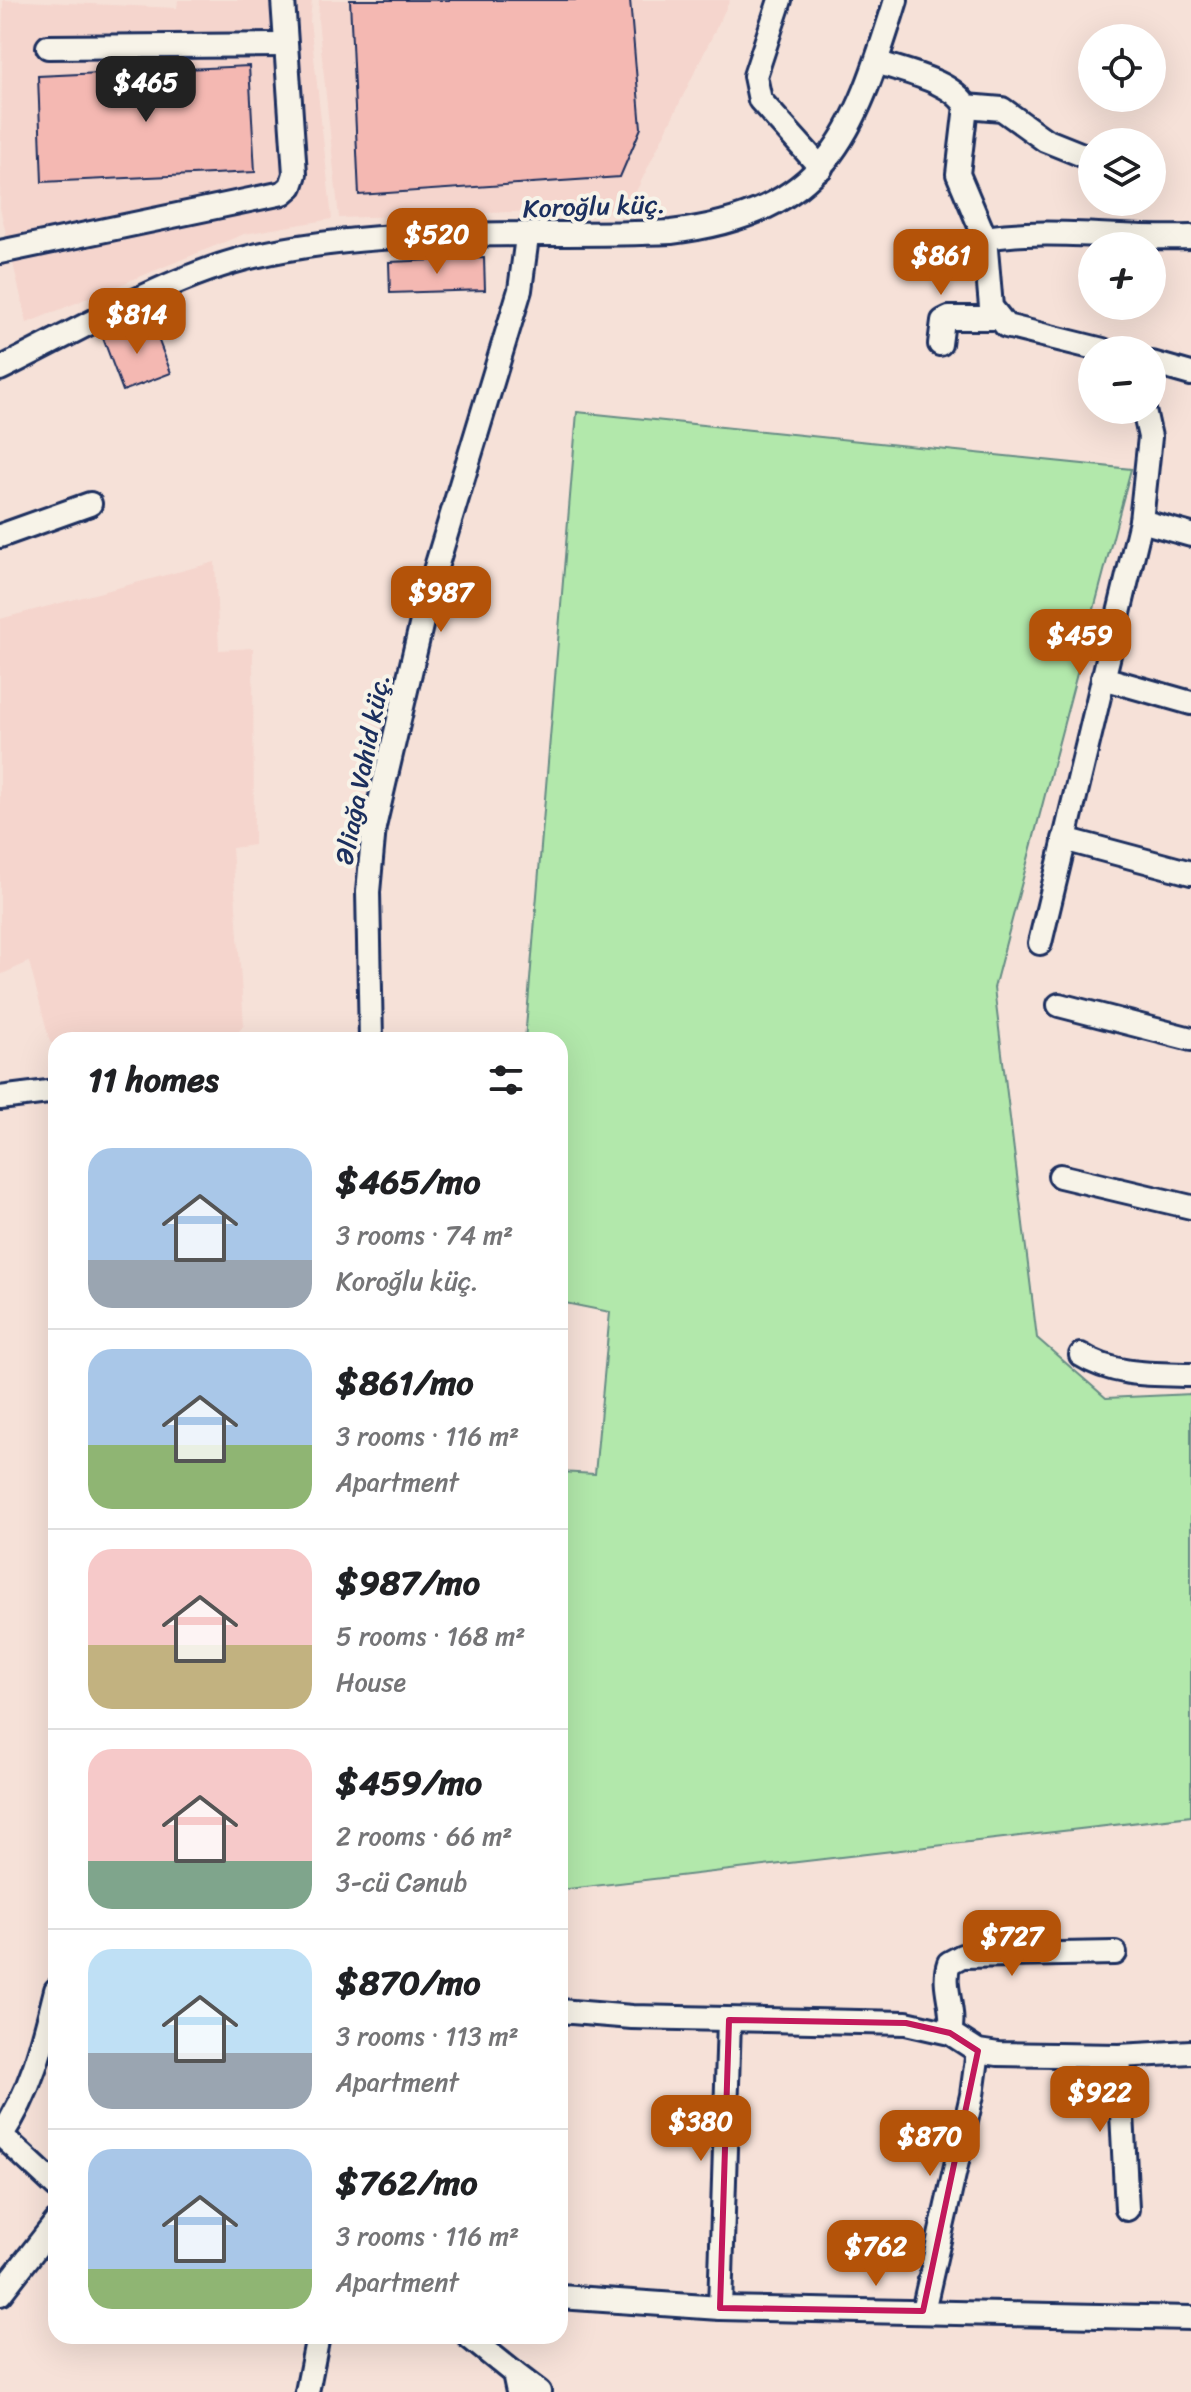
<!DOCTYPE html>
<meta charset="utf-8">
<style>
:root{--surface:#fff;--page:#f6f6f6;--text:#202124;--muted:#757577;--line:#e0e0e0;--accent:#b45309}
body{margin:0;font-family:Sriracha,sans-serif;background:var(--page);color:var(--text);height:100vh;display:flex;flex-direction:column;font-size:30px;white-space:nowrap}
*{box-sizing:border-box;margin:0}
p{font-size:26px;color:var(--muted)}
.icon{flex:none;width:44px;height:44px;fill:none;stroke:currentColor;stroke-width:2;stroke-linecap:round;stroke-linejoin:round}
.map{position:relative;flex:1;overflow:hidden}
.side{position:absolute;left:48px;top:1032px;width:520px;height:1312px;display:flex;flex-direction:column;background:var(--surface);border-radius:24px;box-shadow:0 8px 32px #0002}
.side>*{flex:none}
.controls{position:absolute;left:1078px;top:24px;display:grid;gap:16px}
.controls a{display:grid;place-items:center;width:88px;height:88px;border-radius:50%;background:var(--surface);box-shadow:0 8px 32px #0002;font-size:40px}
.price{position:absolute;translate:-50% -68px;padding:0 18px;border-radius:16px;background:var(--accent);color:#fff;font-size:26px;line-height:52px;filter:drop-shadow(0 2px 4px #0008)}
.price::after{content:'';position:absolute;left:50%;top:48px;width:24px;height:18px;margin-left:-12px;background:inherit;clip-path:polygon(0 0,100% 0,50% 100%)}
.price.on{background:#222;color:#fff}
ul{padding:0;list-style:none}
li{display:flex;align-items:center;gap:24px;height:200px;padding:0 40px}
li+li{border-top:2px solid var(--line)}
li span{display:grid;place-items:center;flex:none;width:224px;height:160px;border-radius:24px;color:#555}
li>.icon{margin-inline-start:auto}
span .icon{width:96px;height:96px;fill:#fffc;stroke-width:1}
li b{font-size:34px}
h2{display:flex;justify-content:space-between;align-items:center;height:96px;padding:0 40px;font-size:34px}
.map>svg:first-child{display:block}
.built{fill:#f5d5cd}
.green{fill:#b2e8ab;stroke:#668c84;stroke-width:2}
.building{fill:#f4b8b2;stroke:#1b2f5e;stroke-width:2}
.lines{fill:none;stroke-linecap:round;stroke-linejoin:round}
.minor-casing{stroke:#1b2f5e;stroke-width:28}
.minor{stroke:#f7f3e8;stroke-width:22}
.marked{fill:none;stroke:#c2185b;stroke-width:6;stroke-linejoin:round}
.labels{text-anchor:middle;stroke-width:8;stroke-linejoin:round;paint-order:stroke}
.street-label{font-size:26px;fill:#1b2f5e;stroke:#f7f3e8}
</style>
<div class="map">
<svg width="1191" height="2392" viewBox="0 0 1191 2392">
<rect width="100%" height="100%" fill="#f6e1d8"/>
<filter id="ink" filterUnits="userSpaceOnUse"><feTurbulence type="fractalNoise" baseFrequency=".0125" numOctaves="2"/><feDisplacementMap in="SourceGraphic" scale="16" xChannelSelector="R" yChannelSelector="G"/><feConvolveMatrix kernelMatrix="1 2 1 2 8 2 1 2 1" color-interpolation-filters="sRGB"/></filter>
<g filter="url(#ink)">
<g class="built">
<polygon points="3,0 177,8 178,0 312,0 310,21 332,219 244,234 27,323 0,208"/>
<polygon points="319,0 730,0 628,208 339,218 318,20"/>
<polygon points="215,562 219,650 253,648 254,845 232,848 244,1025 232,1040 56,1040 56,1047 50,1042 29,962 0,975 0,619"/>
</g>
<polygon class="green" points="577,412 1131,469 994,988 1037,1338 1106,1398 1191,1394 1191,1816 560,1890 560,1472 595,1474 610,1312 560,1302 560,1040 525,1040"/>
<g class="building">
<polygon points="350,0 630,0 641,128 620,177 359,195"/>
<polygon points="249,66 255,172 42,182 38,76"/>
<polygon points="484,258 485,290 390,293 389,262"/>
<polygon points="151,320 171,373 123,391 103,338"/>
</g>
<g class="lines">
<defs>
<g id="minor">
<polyline points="780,0 755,76 760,100 821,168"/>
<polyline points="48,47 283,45"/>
<path d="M877,62C904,72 951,80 966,106L958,174L985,238L991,307L1006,326L1103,350"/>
<polyline points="966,106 1002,109 1045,140 1090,158"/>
<path d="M985,238C1052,227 1122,240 1191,237"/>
<polyline points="0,252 283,193 291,186 295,174 283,0"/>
<polyline points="940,344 943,321 949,318 997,318"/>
<polyline points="1152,363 1191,374"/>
<path d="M0,369C77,331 172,275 254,256C384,225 537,238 671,232C827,213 854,136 896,0"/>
<polyline points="1141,521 1191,535"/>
<polyline points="0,536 90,504"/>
<polyline points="1103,678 1191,703"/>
<polyline points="1064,839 1191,873"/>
<polyline points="1040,943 1141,521 1150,437 1144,410"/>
<polyline points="1059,1005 1191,1039"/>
<polyline points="371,1040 368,892 374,827 430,587 520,290 527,237"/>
<polyline points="0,1098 56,1091"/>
<polyline points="1060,1176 1191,1207"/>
<path d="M1081,1355C1114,1376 1153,1374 1191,1375"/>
<polyline points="560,2011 632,2017 906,2023 950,2033 978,2051 998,2054 1119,2056 1191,2052"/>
<path d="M950,2033C956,2010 941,1986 949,1963L962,1956L1115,1953"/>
<polyline points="1119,2056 1127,2209"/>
<polyline points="0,2134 56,2186"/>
<path d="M1,2136C32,2090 43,2043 56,1990"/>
<polyline points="0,2294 56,2222"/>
<polyline points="560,2297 720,2308 1191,2318"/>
<polyline points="720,2308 729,2020"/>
<polyline points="923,2311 972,2095 978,2051"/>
<polyline points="468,2336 514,2373 518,2392"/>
<polyline points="514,2373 539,2392"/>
<polyline points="307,2392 318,2336"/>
</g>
</defs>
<use href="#minor" class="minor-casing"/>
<use href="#minor" class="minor"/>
</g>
</g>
<path class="marked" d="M729,2020L906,2023L950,2033L978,2051L923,2311L720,2308Z"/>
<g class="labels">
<g class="street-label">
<text transform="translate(594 206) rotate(-2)" y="9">Koroğlu küç.</text>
<text transform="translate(362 769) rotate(-79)" y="9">Əliağa Vahid küç.</text>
</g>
</g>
</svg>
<div class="controls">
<a><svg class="icon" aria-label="locate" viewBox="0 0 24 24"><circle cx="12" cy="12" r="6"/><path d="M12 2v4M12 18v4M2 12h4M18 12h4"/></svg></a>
<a><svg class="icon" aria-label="layers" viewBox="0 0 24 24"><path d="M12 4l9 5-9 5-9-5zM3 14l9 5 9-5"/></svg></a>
<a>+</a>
<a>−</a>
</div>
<b class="price on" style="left:146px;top:124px">$465</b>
<b class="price" style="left:437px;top:276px">$520</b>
<b class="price" style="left:941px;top:297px">$861</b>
<b class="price" style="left:137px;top:356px">$814</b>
<b class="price" style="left:441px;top:634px">$987</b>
<b class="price" style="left:1080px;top:677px">$459</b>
<b class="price" style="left:1012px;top:1978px">$727</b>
<b class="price" style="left:1100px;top:2134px">$922</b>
<b class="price" style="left:701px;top:2163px">$380</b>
<b class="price" style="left:930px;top:2178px">$870</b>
<b class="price" style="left:876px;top:2288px">$762</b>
<section class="side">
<h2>11 homes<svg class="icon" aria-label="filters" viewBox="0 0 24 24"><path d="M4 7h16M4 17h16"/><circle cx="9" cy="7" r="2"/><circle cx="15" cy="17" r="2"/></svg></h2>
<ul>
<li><span style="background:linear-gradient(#a9c7e8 70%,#9aa5b1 0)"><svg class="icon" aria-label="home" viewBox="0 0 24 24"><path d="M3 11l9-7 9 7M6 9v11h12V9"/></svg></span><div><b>$465/mo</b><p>3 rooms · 74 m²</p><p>Koroğlu küç.</p></div></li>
<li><span style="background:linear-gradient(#a9c7e8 60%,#8fb573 0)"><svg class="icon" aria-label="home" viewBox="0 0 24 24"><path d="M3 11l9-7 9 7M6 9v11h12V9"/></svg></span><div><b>$861/mo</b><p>3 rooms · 116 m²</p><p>Apartment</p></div></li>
<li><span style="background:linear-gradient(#f6c9c9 60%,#c2b280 0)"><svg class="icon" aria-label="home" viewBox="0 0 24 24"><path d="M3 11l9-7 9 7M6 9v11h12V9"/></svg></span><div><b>$987/mo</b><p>5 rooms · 168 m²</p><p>House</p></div></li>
<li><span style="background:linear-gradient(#f6c9c9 70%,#7fa58c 0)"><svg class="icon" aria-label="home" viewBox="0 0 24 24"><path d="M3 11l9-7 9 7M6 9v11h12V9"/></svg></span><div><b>$459/mo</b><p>2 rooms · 66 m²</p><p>3-cü Cənub</p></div></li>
<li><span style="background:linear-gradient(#bfe0f5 65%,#9aa5b1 0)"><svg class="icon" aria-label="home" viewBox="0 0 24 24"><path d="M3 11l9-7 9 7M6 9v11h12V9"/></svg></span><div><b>$870/mo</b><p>3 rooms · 113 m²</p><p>Apartment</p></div></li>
<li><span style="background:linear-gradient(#a9c7e8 75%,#8fb573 0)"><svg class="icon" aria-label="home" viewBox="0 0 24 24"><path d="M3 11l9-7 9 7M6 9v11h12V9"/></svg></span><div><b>$762/mo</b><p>3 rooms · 116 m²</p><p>Apartment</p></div></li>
</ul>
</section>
</div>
